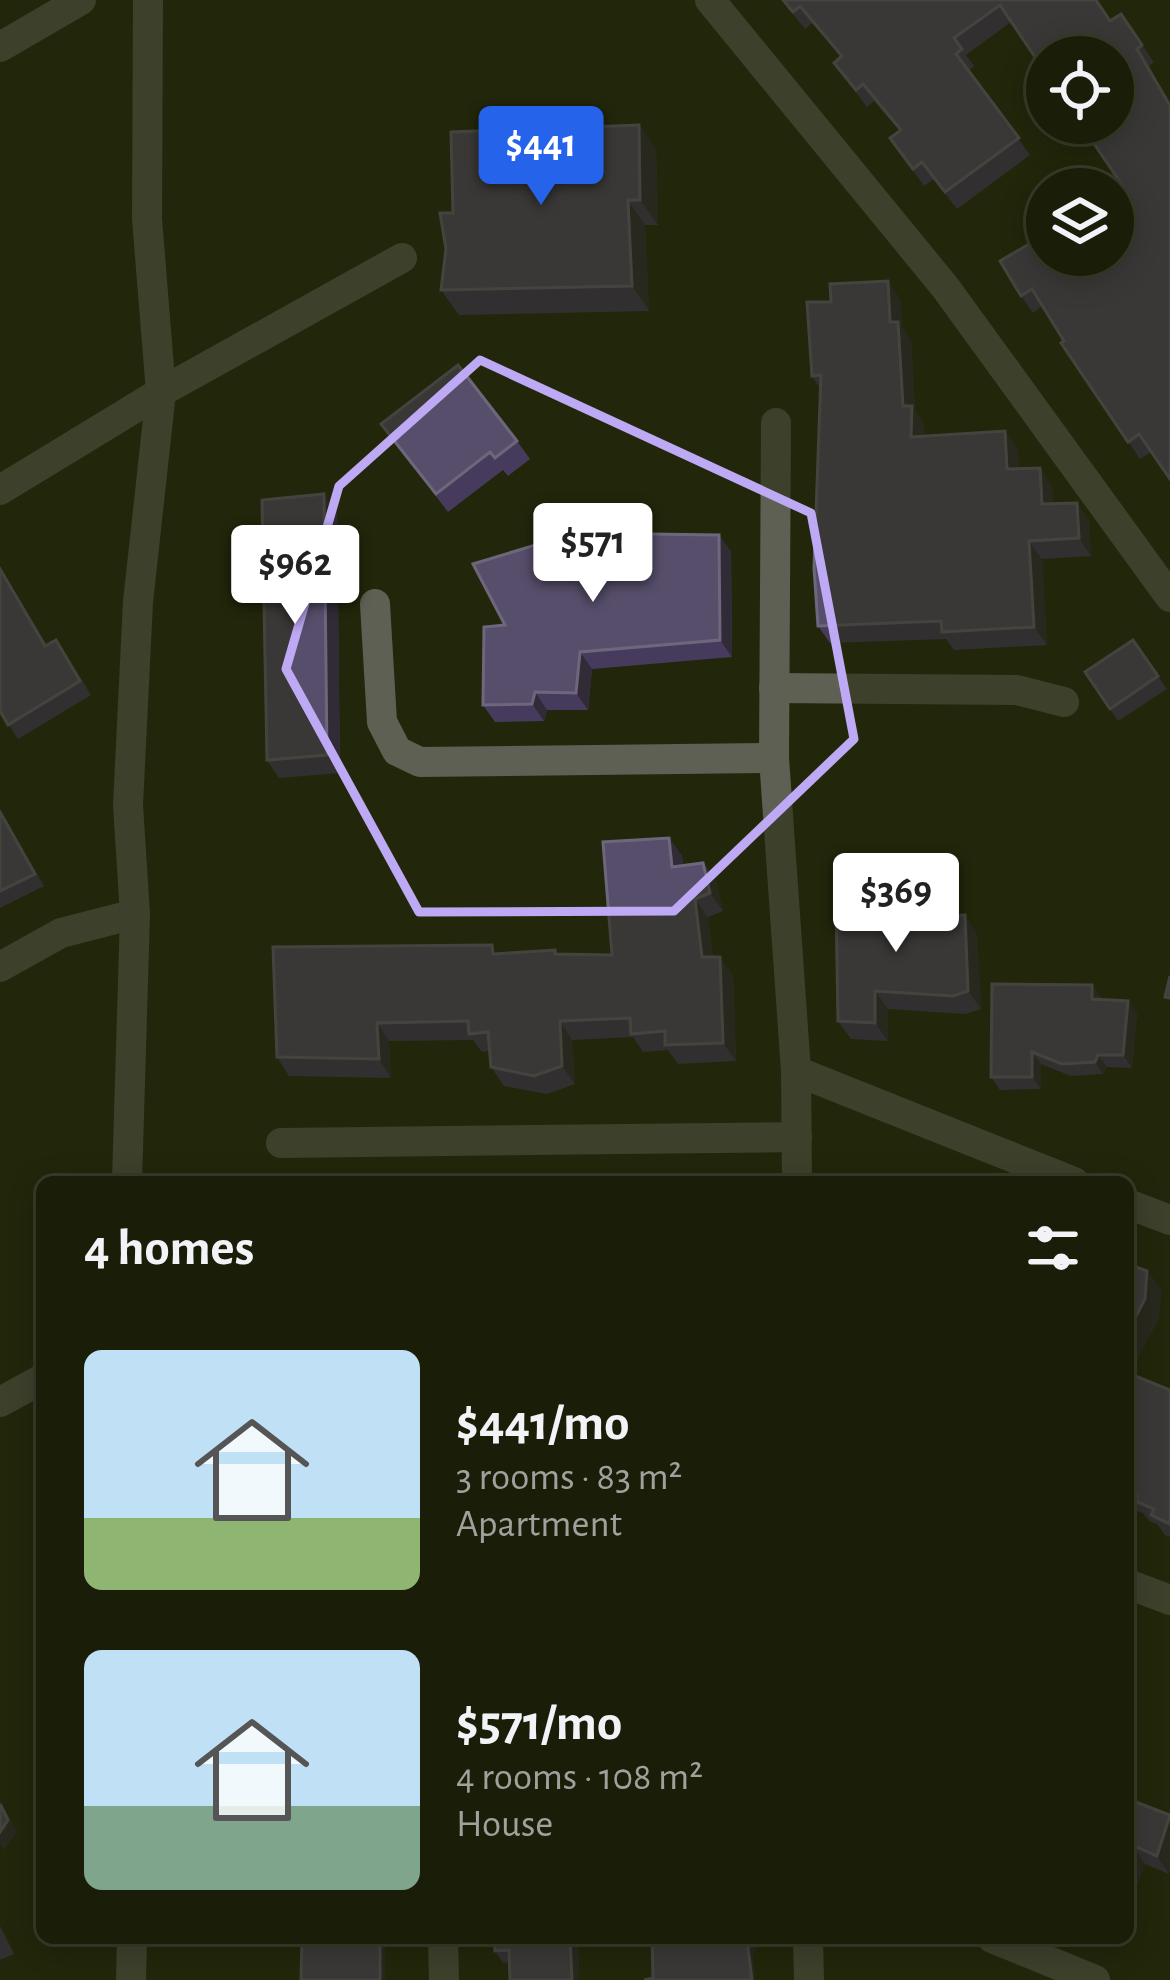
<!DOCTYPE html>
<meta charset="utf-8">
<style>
:root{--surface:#1a1d08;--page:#232612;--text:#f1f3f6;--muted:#9fa29c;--line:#383b29;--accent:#2563eb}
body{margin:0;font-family:"Alegreya Sans",sans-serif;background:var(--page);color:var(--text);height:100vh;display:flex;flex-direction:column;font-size:45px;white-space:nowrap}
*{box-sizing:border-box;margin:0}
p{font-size:39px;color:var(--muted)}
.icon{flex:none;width:66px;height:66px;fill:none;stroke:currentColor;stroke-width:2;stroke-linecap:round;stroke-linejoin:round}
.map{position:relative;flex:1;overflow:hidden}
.details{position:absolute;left:36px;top:1176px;width:1098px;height:768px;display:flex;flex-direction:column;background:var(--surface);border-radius:18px;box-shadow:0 6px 30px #0003,0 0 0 3px var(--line)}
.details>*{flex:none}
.tools{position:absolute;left:1026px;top:36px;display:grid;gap:24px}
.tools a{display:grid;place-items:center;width:108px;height:108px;border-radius:50%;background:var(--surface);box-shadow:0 6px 30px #0003,0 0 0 3px var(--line);font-size:60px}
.price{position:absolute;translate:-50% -102px;padding:0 27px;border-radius:12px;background:#fff;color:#222;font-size:39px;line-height:78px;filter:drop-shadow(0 3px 6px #0008)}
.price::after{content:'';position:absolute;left:50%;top:72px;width:36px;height:27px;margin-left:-18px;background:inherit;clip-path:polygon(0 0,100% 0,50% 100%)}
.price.active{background:var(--accent);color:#fff}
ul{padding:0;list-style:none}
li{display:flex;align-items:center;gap:36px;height:300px;padding:0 48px}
li span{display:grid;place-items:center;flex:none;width:336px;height:240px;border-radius:18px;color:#555}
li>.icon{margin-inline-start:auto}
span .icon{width:144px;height:144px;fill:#fffc;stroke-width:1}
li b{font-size:51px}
h2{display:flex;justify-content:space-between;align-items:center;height:144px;padding:0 48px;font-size:51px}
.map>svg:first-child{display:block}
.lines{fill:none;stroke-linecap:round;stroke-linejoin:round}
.minor{stroke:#5d6053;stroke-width:30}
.wall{fill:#463b5d}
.shaded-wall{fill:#302b37}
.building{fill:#574e6b;stroke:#6e677c;stroke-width:3}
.marked{fill:none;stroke:#bea9f4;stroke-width:9;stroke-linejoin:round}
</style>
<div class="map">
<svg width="1170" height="1980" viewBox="0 0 1170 1980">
<rect width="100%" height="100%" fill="#22270b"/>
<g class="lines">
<g class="minor">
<polyline points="710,0 945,287 1170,597"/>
<polyline points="0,47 81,0"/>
<polyline points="776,423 774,758 796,1071 797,1182"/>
<polyline points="0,490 161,392 402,258"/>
<polyline points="375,604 382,722 397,751 420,762 774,758"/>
<polyline points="774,688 1017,690 1064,702"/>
<polyline points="0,967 61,933 135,914"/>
<polyline points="796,1071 1074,1182"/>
<polyline points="281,1143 797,1137"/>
<polyline points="127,1182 135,914 128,805 138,602 161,392 147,219 148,0"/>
<polyline points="1128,1204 1170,1220"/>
<polyline points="0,1402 42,1379"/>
<polyline points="1128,1584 1170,1600"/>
<polyline points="443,1938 444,1980"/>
<polyline points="808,1938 809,1980"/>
<polyline points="992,1938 1095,1980"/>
<polyline points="131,1980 132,1938"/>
</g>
</g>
<g class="wall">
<polygon points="782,0 1096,0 1110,21 1121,14 1154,62 1149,66 1170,103 1151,452 1140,459 1061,343 1064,341 1042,306 1033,313 1021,296 1047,255 1113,255 1122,185 1011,22 966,55 974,66 969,70 1030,155 957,209 934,179 924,186 890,138 900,131 874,101 867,107 834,63 841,57 812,23 805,29"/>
<polygon points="639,125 656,150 658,225 645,225 649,311 459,315 441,290 453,213"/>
<polygon points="900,299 902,327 911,340 915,410 924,424 924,436 1018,449 1019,469 1052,485 1053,504 1077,503 1089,521 1091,556 1042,559 1047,645 954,650 946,639 830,643 818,626 820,388 812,376"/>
<polygon points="381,424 517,441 530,459 508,476 503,470 448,512"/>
<polygon points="337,512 340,773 279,778 267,760"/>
<polygon points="719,535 731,552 732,657 592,669 588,710 547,710 544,721 495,722 483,705 505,625"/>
<polygon points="0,567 47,645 66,654 91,695 18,739 0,711"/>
<polygon points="1133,640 1167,689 1118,721 1085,672"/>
<polygon points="0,809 44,886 0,908"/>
<polygon points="669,838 682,856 683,866 703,863 716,881 723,911 708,917 713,957 733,975 736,1061 678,1064 668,1050 643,1052 633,1037 572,1040 575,1084 547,1094 504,1086 491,1067 490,1051 482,1052 473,1040 389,1041 391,1078 289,1076 277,1057 499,954 555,950 558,954 612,955"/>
<polygon points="925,902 935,916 977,934 981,1009 965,1014 888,1009 888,1041 851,1039 838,1021"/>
<polygon points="1092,985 1101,1000 1137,1013 1132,1068 1107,1067 1103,1074 1071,1076 1041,1064 1041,1089 1000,1090 991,1077"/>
<polygon points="1128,1264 1147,1271 1161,1290 1159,1318 1129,1374 1170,1390 1170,1537 1165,1535 1157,1524 1149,1521 1143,1513 1128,1508"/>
<polygon points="1128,1799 1170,1815 1169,1874 1145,1864 1128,1908"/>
<polygon points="0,1926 14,1954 0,1960"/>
<polygon points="251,1938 385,1938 385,1980 301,1945 256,1945"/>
<polygon points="578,1938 579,1980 510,1980 509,1962 503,1963 495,1951"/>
</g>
<g class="shaded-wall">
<polygon points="1137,49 1149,66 1170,103 1170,106"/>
<polygon points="639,125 656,150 658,225 640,200"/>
<polygon points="628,200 645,225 649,311 632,286"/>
<polygon points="888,281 900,299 902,327 911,340 915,410 924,424 923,454 911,437 903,406 890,322"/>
<polygon points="1005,431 1018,449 1020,487 1007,469"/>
<polygon points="1040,468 1052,485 1054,522 1042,504"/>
<polygon points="324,494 337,512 340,773 327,755"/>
<polygon points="1077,503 1089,521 1091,556 1079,538"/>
<polygon points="719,535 731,552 732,657 720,640"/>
<polygon points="1029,541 1042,559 1047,645 1034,627"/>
<polygon points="0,567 56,661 45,646"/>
<polygon points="580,652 592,669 588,710 576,693"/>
<polygon points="535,692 547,710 544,721 532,704"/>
<polygon points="0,809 44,886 0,812"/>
<polygon points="669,838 682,856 685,886 672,867"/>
<polygon points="703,863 716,881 723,911 710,893"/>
<polygon points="695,899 708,917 715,975 702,957"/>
<polygon points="965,915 977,934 981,1009 968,991"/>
<polygon points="720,957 733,975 736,1061 723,1043"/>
<polygon points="1092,985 1101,997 1101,1012 1092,999"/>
<polygon points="875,991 888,1009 888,1041 875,1023"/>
<polygon points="1128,1001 1137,1013 1132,1068 1123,1055"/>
<polygon points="560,1021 572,1040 575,1084 562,1066"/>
<polygon points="377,1023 389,1041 391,1078 379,1059"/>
<polygon points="1032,1052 1041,1064 1041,1089 1032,1077"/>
<polygon points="1098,1055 1107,1067 1103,1074 1095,1062"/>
<polygon points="1147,1271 1161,1290 1159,1318 1128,1376 1128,1331"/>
<polygon points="0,1800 17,1832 4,1850 0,1844"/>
<polygon points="1170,1820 1170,1872 1169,1874 1157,1856"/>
<polygon points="1132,1845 1145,1864 1128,1908 1128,1856"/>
<rect x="380" y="1938" width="5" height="42"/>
<polygon points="570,1938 578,1938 579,1980 572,1980"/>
<polygon points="754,1938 762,1938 753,1954 755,1980 752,1980 748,1948"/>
</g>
<g class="building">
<polygon points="783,0 1096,0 1110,21 1121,14 1142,45 1137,49 1169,104 1170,104 1170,479 1139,434 1128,442 1061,343 1064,341 1032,289 1021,296 1000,261 1041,237 1047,247 1047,255 1113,255 1113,192 1122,185 1080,123 1113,123 1113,57 1047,57 1047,75 1000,5 954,38 962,49 956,54 1019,138 945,192 922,162 913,169 890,138 901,130 863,84 856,90 834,63 842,56 800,6 793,12"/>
<polygon points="639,125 640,200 628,200 632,286 441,290 446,249 440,213 453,213 451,132"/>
<polygon points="888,281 890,322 898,322 903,406 912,406 911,437 1005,431 1007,469 1040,468 1042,504 1077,503 1079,538 1029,541 1034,627 942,632 941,621 818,626 814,568 821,375 812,376 807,302 831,302 830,284"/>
<polygon points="458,365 517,441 495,458 490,452 436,494 381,424"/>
<polygon points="324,494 327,755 267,760 262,500"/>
<polygon points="575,533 719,535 720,640 580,652 576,693 535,692 532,704 483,705 484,627 505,625 473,564"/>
<polygon points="0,569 45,646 56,640 80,681 8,725 0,711"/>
<polygon points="1133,640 1158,676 1110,709 1085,672"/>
<polygon points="0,812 35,874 0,891"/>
<polygon points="669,838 672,867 703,863 710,893 695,899 702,957 720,957 723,1043 665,1045 665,1031 631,1034 630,1018 560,1021 562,1066 534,1076 491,1067 488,1032 469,1034 468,1021 377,1023 379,1059 277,1057 273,947 492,945 493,954 555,950 555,954 612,955 603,842"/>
<polygon points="925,902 927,917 965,915 968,991 953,996 875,991 875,1023 838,1021 836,903"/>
<polygon points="1170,976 1170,998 1165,997"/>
<polygon points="992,984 1092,985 1092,999 1128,1001 1123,1055 1098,1055 1095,1062 1062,1064 1032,1052 1032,1077 991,1077"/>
<polygon points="878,1175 915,1178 915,1182 879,1182"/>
<polygon points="1128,1264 1147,1271 1145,1299 1128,1331"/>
<polygon points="1128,1373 1170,1390 1170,1524 1151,1515 1154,1509 1135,1501 1137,1496 1128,1493"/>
<polygon points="1128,1799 1170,1815 1157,1856 1132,1845 1128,1856"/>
<polygon points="0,1804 8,1820 0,1832"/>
<polygon points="302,1938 380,1938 380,1980 301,1980"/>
<polygon points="494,1938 570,1938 572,1980 510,1980 509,1950 495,1951"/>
<polygon points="652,1938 754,1938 748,1948 752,1980 644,1980 653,1978"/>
</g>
<path d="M0 0H1170V1980H0ZM480,360L811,513L854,739L674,911L419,912L286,669L339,486Z" fill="#22270b" fill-opacity=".55" fill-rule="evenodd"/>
<path class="marked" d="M480,360L811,513L854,739L674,911L419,912L286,669L339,486Z"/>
</svg>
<div class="tools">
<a><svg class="icon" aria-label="locate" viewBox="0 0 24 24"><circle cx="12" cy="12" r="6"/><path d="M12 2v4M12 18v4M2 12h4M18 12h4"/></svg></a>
<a><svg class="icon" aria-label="layers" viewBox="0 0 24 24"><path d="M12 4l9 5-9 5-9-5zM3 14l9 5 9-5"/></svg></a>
</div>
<b class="price active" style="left:541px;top:208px">$441</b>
<b class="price" style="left:593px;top:605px">$571</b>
<b class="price" style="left:295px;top:627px">$962</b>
<b class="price" style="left:896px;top:955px">$369</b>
<section class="details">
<h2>4 homes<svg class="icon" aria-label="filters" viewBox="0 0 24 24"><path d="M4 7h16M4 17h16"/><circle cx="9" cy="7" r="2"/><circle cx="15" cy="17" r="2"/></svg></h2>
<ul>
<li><span style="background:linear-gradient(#bfe0f5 70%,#8fb573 0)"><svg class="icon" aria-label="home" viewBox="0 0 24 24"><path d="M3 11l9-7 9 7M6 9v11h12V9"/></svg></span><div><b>$441/mo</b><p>3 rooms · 83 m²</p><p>Apartment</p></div></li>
<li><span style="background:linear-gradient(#bfe0f5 65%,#7fa58c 0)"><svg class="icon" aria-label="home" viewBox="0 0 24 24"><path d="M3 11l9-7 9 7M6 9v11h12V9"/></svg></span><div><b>$571/mo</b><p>4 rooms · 108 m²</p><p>House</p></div></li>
</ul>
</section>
</div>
